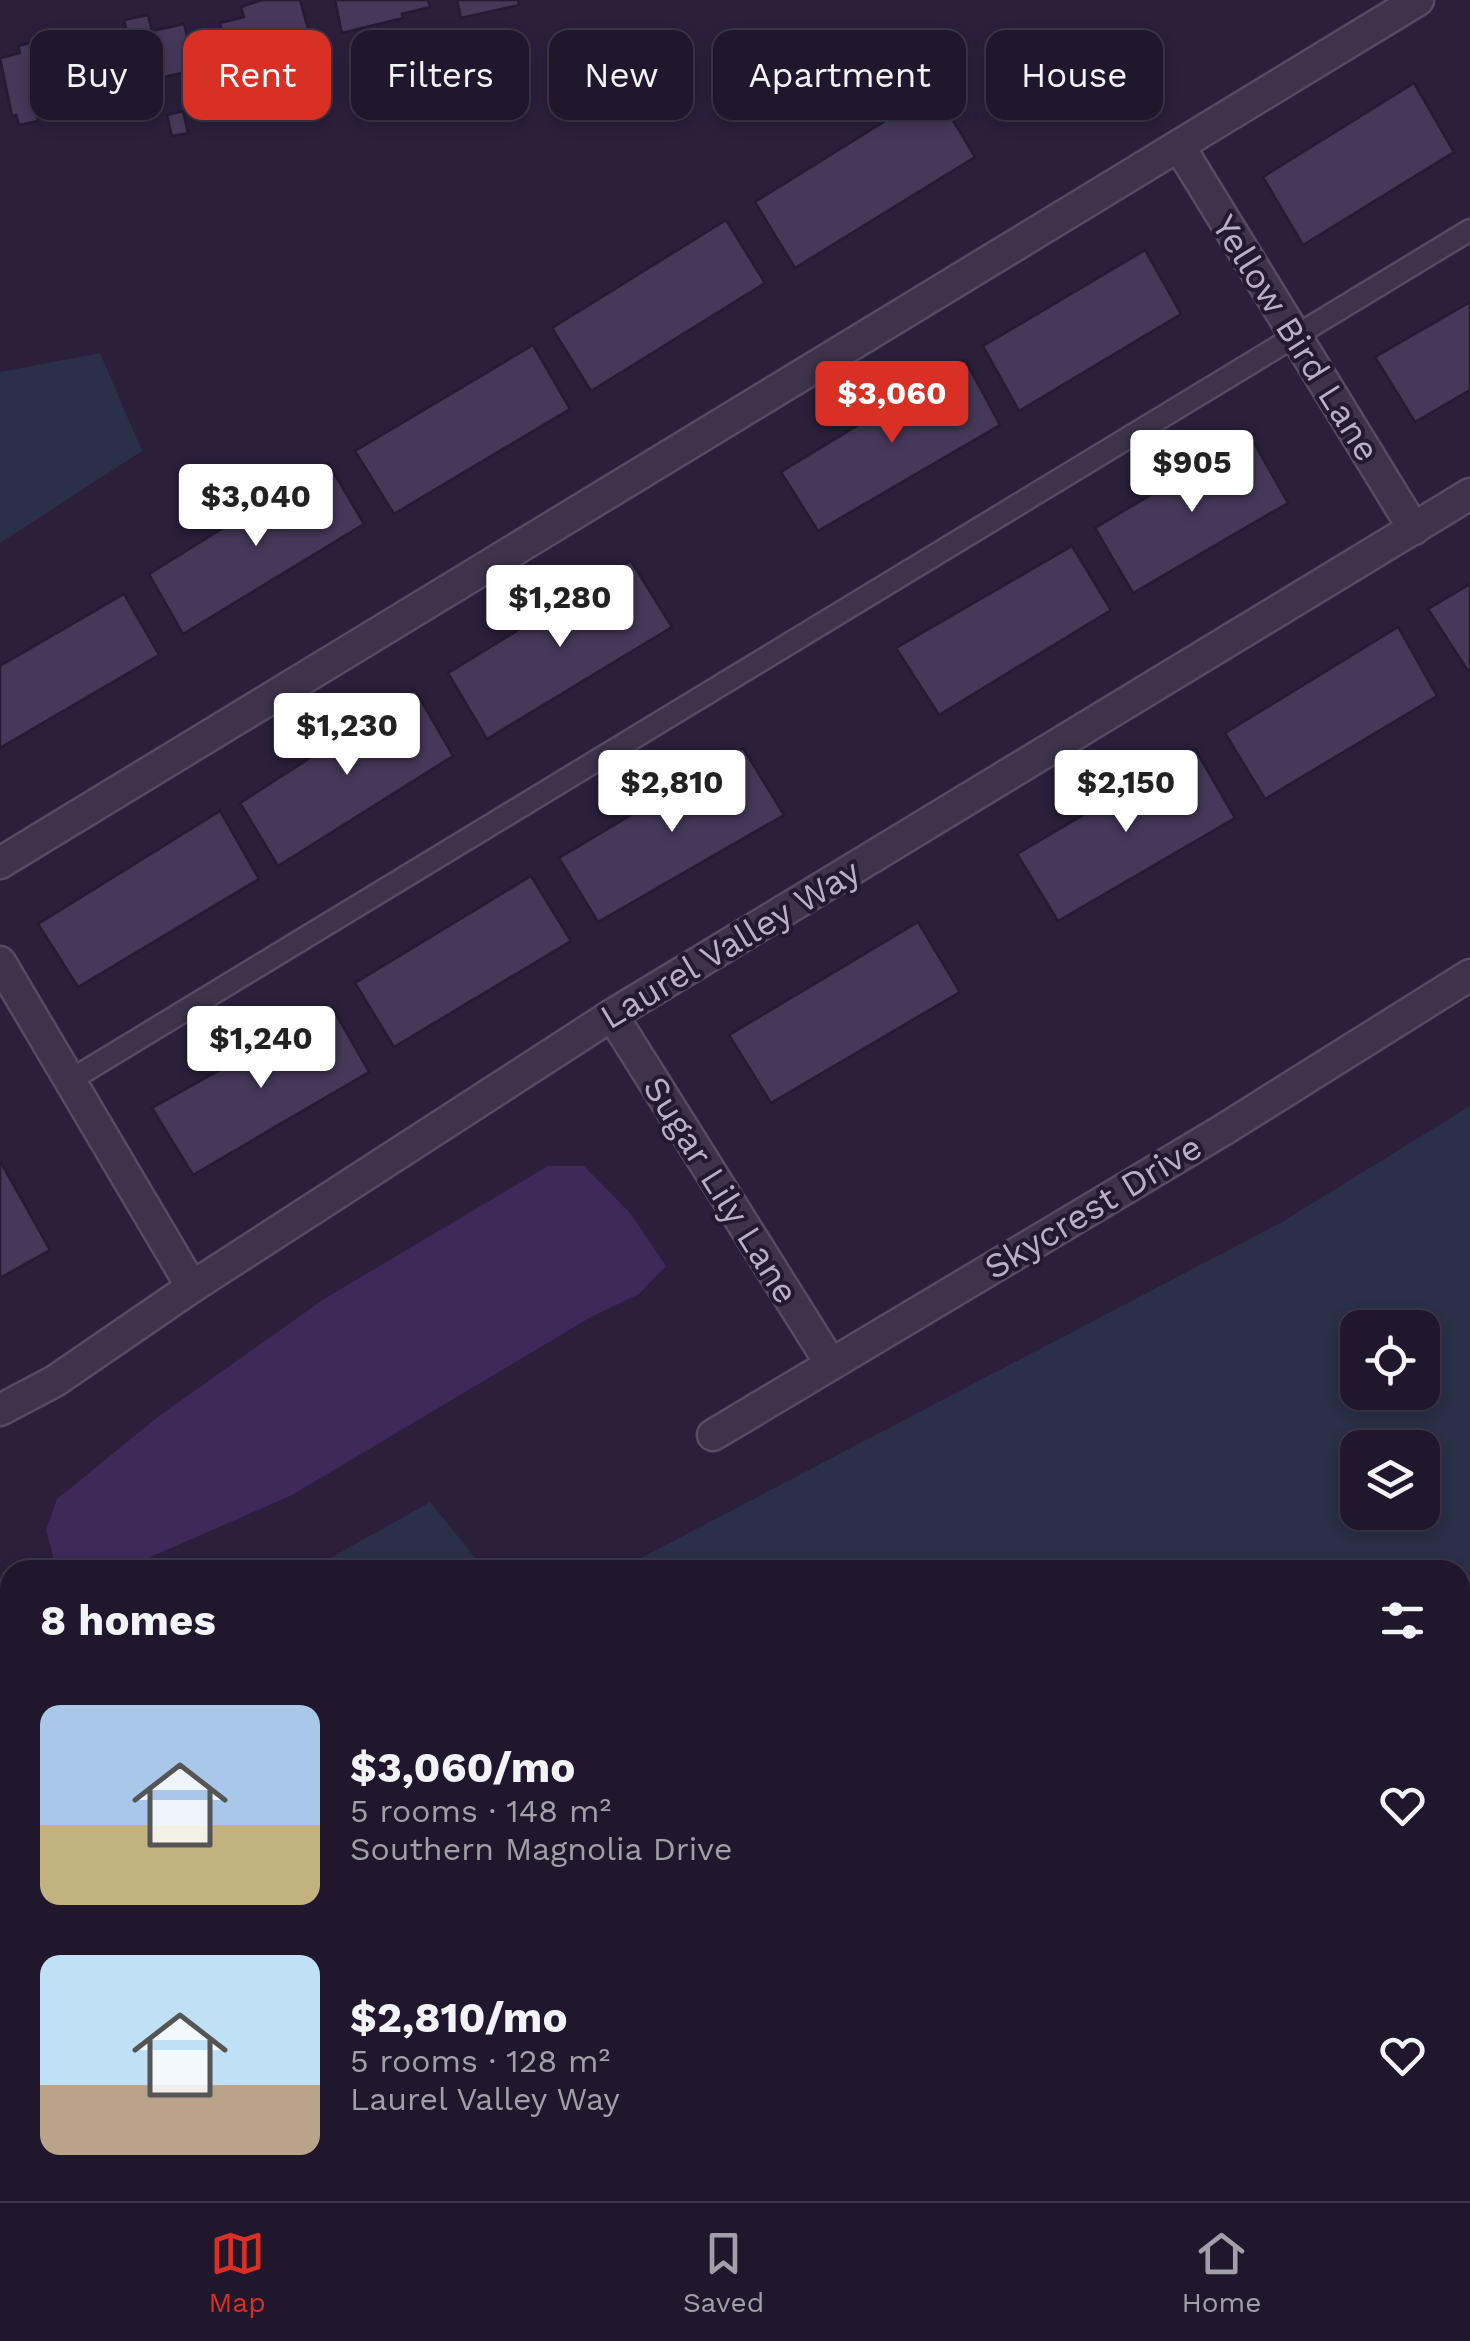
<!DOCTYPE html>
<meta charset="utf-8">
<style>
:root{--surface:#20172c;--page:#282034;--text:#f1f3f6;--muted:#a29fa9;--line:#3d3648;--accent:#d93025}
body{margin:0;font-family:"Work Sans",sans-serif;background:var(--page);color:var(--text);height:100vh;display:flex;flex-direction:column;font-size:38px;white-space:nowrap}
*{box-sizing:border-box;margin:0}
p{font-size:32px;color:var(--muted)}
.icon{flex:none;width:55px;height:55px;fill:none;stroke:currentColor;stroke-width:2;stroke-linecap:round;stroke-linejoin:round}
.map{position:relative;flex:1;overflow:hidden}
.details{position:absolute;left:0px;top:1560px;width:1470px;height:642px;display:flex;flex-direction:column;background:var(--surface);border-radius:30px 30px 0 0;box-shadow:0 5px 15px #0003,0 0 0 2px var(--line)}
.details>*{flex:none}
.guide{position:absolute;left:30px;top:30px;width:1410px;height:90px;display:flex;gap:20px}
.fabs{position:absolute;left:1340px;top:1310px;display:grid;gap:20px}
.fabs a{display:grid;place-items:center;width:100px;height:100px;border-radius:20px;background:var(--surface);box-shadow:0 5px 15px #0003,0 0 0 2px var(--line);font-size:50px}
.price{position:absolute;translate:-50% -85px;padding:0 22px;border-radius:10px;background:#fff;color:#222;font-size:32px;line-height:65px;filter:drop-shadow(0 2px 5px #0008)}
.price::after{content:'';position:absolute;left:50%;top:60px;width:30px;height:22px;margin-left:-15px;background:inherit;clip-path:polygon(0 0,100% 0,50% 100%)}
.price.current{background:var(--accent);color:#fff}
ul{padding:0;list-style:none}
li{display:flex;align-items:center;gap:30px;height:250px;padding:0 40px}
li span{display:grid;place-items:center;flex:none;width:280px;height:200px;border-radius:20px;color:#555}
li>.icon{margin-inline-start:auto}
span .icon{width:120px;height:120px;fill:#fffc;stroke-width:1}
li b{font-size:42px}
h2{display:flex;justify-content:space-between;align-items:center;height:120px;padding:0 40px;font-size:42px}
.chip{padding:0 35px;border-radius:20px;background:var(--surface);box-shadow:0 5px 15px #0003,0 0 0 2px var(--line);font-size:35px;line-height:90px}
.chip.current{background:var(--accent);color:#fff}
.tab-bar{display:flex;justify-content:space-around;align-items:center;height:140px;border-top:2px solid var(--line);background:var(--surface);font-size:28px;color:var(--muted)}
.tab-bar a{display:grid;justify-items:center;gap:5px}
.tab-bar .current{color:var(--accent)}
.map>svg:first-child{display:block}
.green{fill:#293047;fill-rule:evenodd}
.water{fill:#3e2959}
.building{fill:#463859;stroke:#251b32;stroke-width:2.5}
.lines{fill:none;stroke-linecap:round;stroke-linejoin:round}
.service-casing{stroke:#564b63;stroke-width:25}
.minor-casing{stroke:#564b63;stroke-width:35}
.service{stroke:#3e334b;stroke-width:20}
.minor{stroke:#3e334b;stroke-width:30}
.labels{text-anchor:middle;stroke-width:8;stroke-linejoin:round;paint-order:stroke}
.street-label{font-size:35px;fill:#baaec8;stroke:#231930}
</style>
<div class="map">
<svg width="1470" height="2201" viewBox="0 0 1470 2201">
<rect width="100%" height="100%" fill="#2b1f3b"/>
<g class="green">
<polygon points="100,353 142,451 0,543 0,372"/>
<path d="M1470,1106V1778L1460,1780V1570H618L1282,1222ZM1358,1328H1422V1392H1358ZM1358,1448H1422V1512H1358Z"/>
<polygon points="430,1502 478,1561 520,1570 309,1570"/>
<polygon points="10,1725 10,2179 0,2183 0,1726"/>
</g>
<polygon class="water" points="548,1166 584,1166 630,1213 666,1266 639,1294 591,1317 292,1495 121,1570 57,1570 46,1530 57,1499 159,1416 324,1299"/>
<g class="building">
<polygon points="300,0 314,50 252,66 249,53 229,58 220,23 244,17 241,7 262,0"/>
<polygon points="335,0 428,0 430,7 402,14 403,18 342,33"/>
<polygon points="457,0 518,0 519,5 461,18"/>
<polygon points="148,15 152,31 184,24 195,70 111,89 99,35 126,29 124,20"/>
<polygon points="68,33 78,71 62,75 69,102 36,111 38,121 19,125 16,115 12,116 0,58 20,53 18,46"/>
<polygon points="1414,83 1454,152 1303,245 1263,177"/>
<polygon points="935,90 975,157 795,268 755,202"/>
<polygon points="183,111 188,133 172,136 167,115"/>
<polygon points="726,220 765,283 591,391 552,328"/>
<polygon points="1145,250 1181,314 1019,411 983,346"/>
<polygon points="1470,302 1470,390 1415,422 1375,357"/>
<polygon points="533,345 570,409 394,514 355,451"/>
<polygon points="965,360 1000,425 818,531 781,472"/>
<polygon points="1250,436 1288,503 1133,593 1095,528"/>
<polygon points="328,463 364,524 183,634 149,574"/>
<polygon points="1072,546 1111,610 939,715 896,648"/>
<polygon points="631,561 672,627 487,739 448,673"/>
<polygon points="1470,584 1470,670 1468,671 1428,609"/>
<polygon points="124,594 159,655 0,748 0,666"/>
<polygon points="1398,627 1437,696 1265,799 1225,733"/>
<polygon points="415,690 453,756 278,866 240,803"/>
<polygon points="743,748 784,815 598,922 559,858"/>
<polygon points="1195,749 1235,818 1058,921 1017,854"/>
<polygon points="220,811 259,879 78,987 38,924"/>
<polygon points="531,876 571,941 394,1047 355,983"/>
<polygon points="918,922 960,992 771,1103 729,1035"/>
<polygon points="332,1007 369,1072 193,1175 152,1108"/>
<polygon points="0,1161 50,1250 0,1278"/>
<polygon points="1051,2192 1051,2201 1011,2197 1011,2192"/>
<polygon points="1240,2192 1296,2192 1290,2201 1252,2201"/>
</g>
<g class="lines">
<defs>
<polyline id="service" points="69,1081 1470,230"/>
<g id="minor">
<polyline points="1179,146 1414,529"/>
<polyline points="0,863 1418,0"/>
<polyline points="0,962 192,1287"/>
<polyline points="612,1015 831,1364"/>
<polyline points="0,1410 55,1381 192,1287 612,1015 1470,494"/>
<polyline points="713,1435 1223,1130 1470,975"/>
<polyline points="1460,1974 1470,1971"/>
<polyline points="459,2192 463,2201"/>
<polyline points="687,2201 716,2192"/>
</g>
</defs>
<use href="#service" class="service-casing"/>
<use href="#minor" class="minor-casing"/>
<use href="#service" class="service"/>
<use href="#minor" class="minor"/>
</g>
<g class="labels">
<g class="street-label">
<text transform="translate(1296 338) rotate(58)" y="12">Yellow Bird Lane</text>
<text transform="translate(730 944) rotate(-31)" y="12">Laurel Valley Way</text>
<text transform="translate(721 1190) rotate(58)" y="12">Sugar Lily Lane</text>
<text transform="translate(1093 1207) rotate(-31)" y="12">Skycrest Drive</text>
</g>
</g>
</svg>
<div class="fabs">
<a><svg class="icon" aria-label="locate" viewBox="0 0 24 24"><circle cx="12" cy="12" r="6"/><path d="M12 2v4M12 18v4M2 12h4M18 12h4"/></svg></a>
<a><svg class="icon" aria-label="layers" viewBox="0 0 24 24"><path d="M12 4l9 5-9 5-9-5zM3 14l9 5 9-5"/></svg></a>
</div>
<b class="price current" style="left:892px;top:446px">$3,060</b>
<b class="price" style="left:1192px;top:515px">$905</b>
<b class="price" style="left:256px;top:549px">$3,040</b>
<b class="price" style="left:560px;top:650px">$1,280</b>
<b class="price" style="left:347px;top:778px">$1,230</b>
<b class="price" style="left:672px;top:835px">$2,810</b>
<b class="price" style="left:1126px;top:835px">$2,150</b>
<b class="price" style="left:261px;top:1091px">$1,240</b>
<div class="guide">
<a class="chip">Buy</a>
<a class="chip current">Rent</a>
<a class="chip">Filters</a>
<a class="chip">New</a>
<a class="chip">Apartment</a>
<a class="chip">House</a>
</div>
<section class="details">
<h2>8 homes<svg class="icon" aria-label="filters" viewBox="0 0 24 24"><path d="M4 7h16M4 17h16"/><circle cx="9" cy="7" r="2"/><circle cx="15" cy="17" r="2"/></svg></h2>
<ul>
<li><span style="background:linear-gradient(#a9c7e8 60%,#c2b280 0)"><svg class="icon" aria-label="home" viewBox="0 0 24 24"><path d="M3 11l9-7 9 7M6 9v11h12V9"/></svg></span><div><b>$3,060/mo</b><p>5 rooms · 148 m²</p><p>Southern Magnolia Drive</p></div><svg class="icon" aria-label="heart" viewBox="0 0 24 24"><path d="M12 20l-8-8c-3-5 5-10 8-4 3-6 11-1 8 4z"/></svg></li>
<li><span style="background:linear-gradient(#bfe0f5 65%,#b9a48a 0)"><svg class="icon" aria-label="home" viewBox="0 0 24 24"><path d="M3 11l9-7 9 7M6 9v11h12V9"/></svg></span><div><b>$2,810/mo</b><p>5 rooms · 128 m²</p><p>Laurel Valley Way</p></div><svg class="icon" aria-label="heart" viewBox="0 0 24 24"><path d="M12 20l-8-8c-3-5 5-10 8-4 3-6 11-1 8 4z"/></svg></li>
</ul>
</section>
</div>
<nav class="tab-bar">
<a class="current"><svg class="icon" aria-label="map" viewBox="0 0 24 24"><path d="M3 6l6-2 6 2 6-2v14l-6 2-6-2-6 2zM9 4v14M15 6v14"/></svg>Map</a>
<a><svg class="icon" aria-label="saved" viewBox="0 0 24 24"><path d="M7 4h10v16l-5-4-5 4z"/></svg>Saved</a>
<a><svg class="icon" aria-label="home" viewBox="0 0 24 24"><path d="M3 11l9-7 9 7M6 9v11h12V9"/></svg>Home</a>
</nav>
